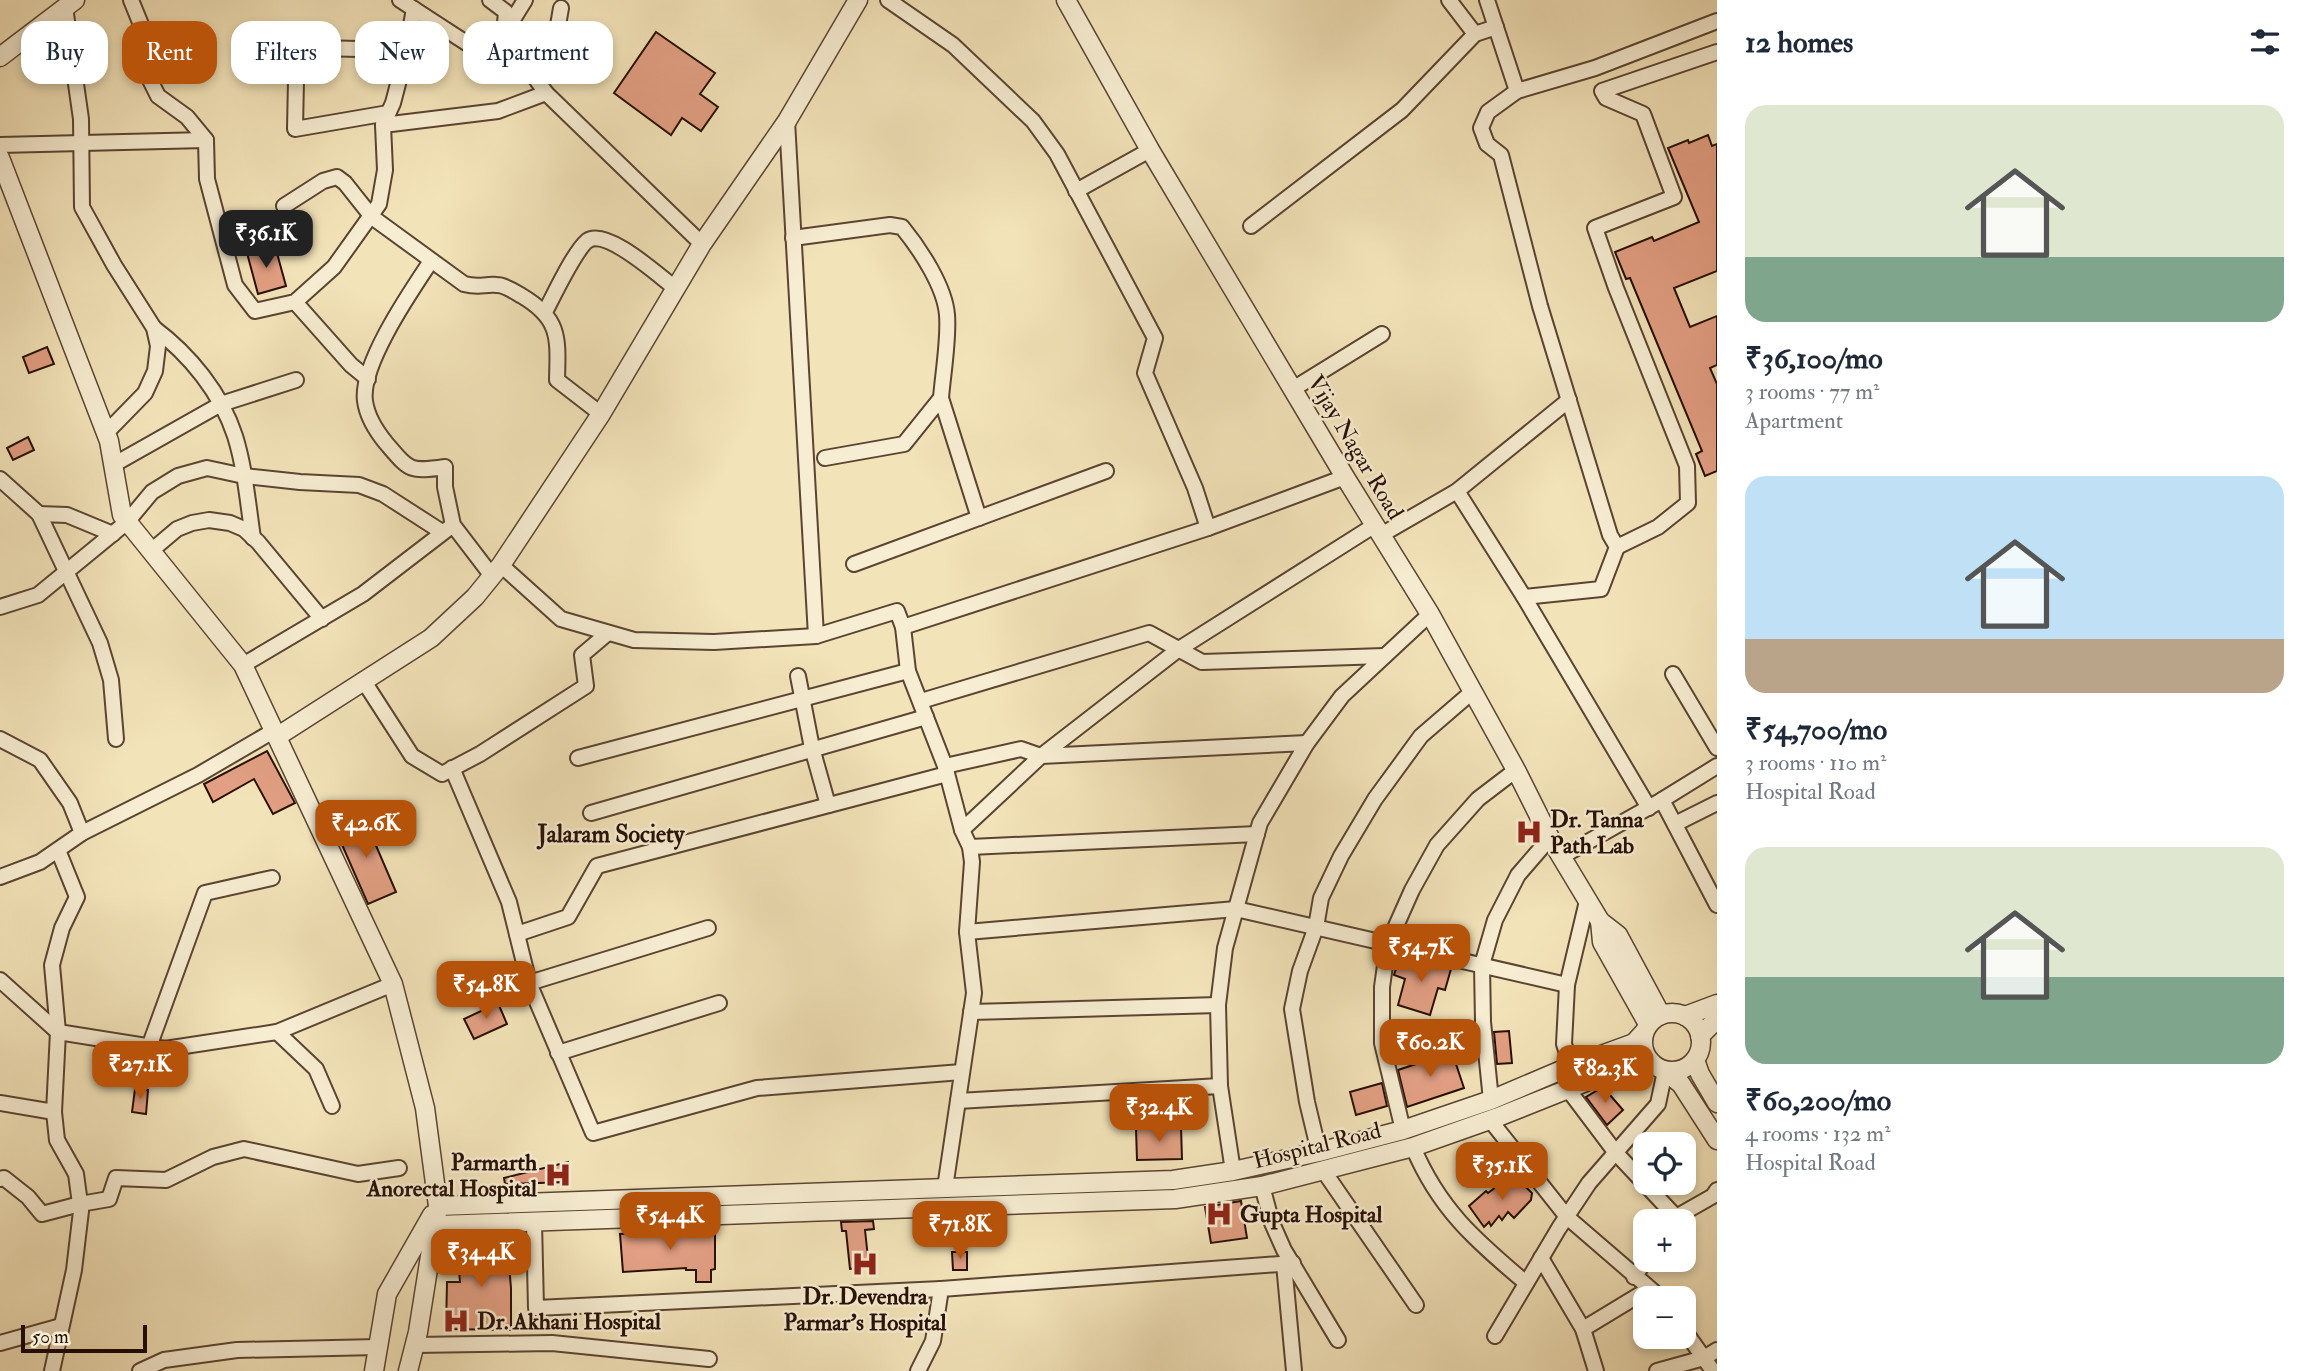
<!DOCTYPE html>
<meta charset="utf-8">
<style>
:root{--surface:#fff;--page:#f6f6f7;--text:#1f2937;--muted:#747a83;--accent:#b45309}
body{margin:0;font-family:"IM FELL Double Pica",serif;background:var(--page);color:var(--text);height:100vh;display:flex;flex-direction:column;font-size:26px;white-space:nowrap}
*{box-sizing:border-box;margin:0}
p{font-size:23px;color:var(--muted)}
.icon{flex:none;width:38px;height:38px;fill:none;stroke:currentColor;stroke-width:2;stroke-linecap:round;stroke-linejoin:round}
.map{position:relative;flex:1;overflow:hidden}
.side{display:flex;flex-direction:column;background:var(--surface);width:595px}
.side>*{flex:none}
.hud{position:absolute;left:21px;top:21px;width:665px;height:63px;display:flex;gap:14px}
.fabs{position:absolute;left:1633px;top:1132px;display:grid;gap:14px}
.fabs a{display:grid;place-items:center;width:63px;height:63px;border-radius:14px;background:var(--surface);box-shadow:0 4px 10px #0003;font-size:35px}
.scale{position:absolute;left:21px;bottom:18px;width:126px;box-sizing:border-box;padding-left:7px;border:4px solid #270f05;border-top:0;font-size:19px;line-height:24px;white-space:nowrap;color:#270f05;-webkit-text-stroke:5px #f7edd2;paint-order:stroke}
.price{position:absolute;translate:-50% -60px;padding:0 16px;border-radius:14px;background:var(--accent);color:#fff;font-size:23px;line-height:46px;filter:drop-shadow(0 2px 4px #0008)}
.price::after{content:'';position:absolute;left:50%;top:42px;width:21px;height:16px;margin-left:-10px;background:inherit;clip-path:polygon(0 0,100% 0,50% 100%)}
.price.on{background:#222;color:#fff}
ul{padding:0;list-style:none}
li{display:grid;align-content:center;gap:14px;height:371px;padding:0 28px}
li span{display:grid;place-items:center;height:217px;border-radius:21px;color:#555}
li>.icon{margin-inline-start:auto}
span .icon{width:126px;height:126px;fill:#fffc;stroke-width:1}
li b{font-size:30px}
h2{display:flex;justify-content:space-between;align-items:center;height:84px;padding:0 28px;font-size:30px}
.pill{padding:0 24px;border-radius:21px;background:var(--surface);box-shadow:0 4px 10px #0003;font-size:24px;line-height:63px}
.pill.on{background:var(--accent);color:#fff}
main{display:flex;flex:1;min-height:0}
.map>svg:first-child{display:block}
.building{fill:#e29f83;stroke:#270f05;stroke-width:2}
.lines{fill:none;stroke-linecap:round;stroke-linejoin:round}
.minor-casing{stroke:#5a4432;stroke-width:18}
.tertiary-casing{stroke:#5a4432;stroke-width:21}
.minor{stroke:#f7edd2;stroke-width:14}
.tertiary{stroke:#f7edd2;stroke-width:18}
.labels{text-anchor:middle;stroke-width:5;stroke-linejoin:round;paint-order:stroke}
.street-label{font-size:23px;fill:#270f05;stroke:#f7edd2}
.poi-label{font-size:23px;font-weight:bold;fill:#270f05;stroke:#f7edd2;text-anchor:start}
.neighbourhood-label{font-size:24px;font-weight:bold;fill:#270f05;stroke:#f7edd2}
</style>
<main>
<div class="map">
<svg width="1717" height="1371" viewBox="0 0 1717 1371">
<rect width="100%" height="100%" fill="#f3e3b9"/>
<filter id="stains"><feTurbulence type="fractalNoise" baseFrequency=".00286" numOctaves="4"/><feColorMatrix values="0 0 0 0 .2 0 0 0 0 .09 0 0 0 0 .02 0 0 0 .5 -.17"/></filter>
<radialGradient id="worn" r=".72"><stop offset=".6" stop-color="#630" stop-opacity="0"/><stop offset="1" stop-color="#630" stop-opacity=".3"/></radialGradient>
<g class="building">
<polygon points="656,32 715,73 700,94 718,107 701,131 682,118 671,135 614,93"/>
<polygon points="1708,135 1712,146 1717,144 1717,271 1674,288 1690,327 1717,316 1717,365 1710,368 1717,384 1717,471 1705,476 1696,454 1702,451 1630,278 1626,279 1615,252 1652,237 1654,241 1699,222 1668,148 1688,140 1689,143"/>
<polygon points="275,246 286,286 258,294 247,253"/>
<polygon points="47,347 54,364 29,373 23,357"/>
<polygon points="28,437 34,450 13,460 7,448"/>
<polygon points="267,751 295,803 273,814 254,779 213,802 204,784"/>
<polygon points="370,817 380,838 374,841 396,892 368,904 336,831"/>
<polygon points="1400,956 1451,969 1445,990 1438,988 1430,1015 1398,1005 1405,979 1394,975"/>
<polygon points="498,1003 507,1024 474,1039 464,1019"/>
<polygon points="1509,1031 1512,1063 1497,1064 1494,1032"/>
<polygon points="1452,1052 1464,1088 1407,1107 1398,1070"/>
<polygon points="1382,1083 1387,1106 1356,1115 1350,1092"/>
<polygon points="1603,1087 1623,1110 1607,1125 1586,1097"/>
<polygon points="135,1089 148,1090 146,1114 132,1112"/>
<polygon points="1181,1127 1182,1159 1137,1160 1136,1129"/>
<polygon points="568,1162 568,1182 505,1184 504,1178"/>
<polygon points="1515,1177 1532,1193 1531,1200 1514,1218 1508,1212 1502,1220 1499,1216 1491,1226 1489,1222 1484,1227 1469,1206 1486,1191 1488,1193 1496,1187 1500,1190"/>
<polygon points="1241,1201 1247,1238 1211,1243 1205,1207"/>
<polygon points="873,1221 874,1229 865,1230 869,1267 850,1269 846,1231 842,1231 841,1222"/>
<polygon points="673,1230 673,1233 715,1232 715,1269 711,1270 711,1282 696,1282 696,1270 686,1270 686,1268 623,1272 620,1234"/>
<polygon points="507,1242 511,1288 511,1330 446,1329 447,1282 460,1282 457,1246"/>
<polygon points="952,1252 967,1252 967,1270 953,1270"/>
</g>
<g class="lines">
<defs>
<g id="minor">
<polyline points="131,0 144,32 145,70 158,96 187,117 206,140 207,179 235,285 255,311 295,302 334,267 379,204 385,170 383,125 393,103 405,57 414,9"/>
<polyline points="400,0 471,46 504,34 525,0"/>
<polyline points="490,0 506,12 504,34 546,93 702,244"/>
<polyline points="888,0 953,45 1033,121 1057,154 1155,338 1145,373 1195,488 1208,528"/>
<polyline points="1449,0 1475,34"/>
<polyline points="1487,0 1517,91"/>
<polyline points="65,7 81,119 82,207 114,265 154,328 158,346 155,371 145,393 106,433"/>
<polyline points="1717,21 1595,68 1517,91 1488,112 1481,128 1487,144 1501,155 1540,306 1610,535 1617,547 1658,527 1688,503 1687,466 1616,288 1595,228 1674,197 1643,114 1606,98 1602,91 1717,52"/>
<polyline points="316,48 359,49 405,57"/>
<path d="M534,76C556,48 555,42 561,8"/>
<polyline points="296,80 295,129 388,113"/>
<polyline points="787,121 816,636"/>
<polyline points="383,125 498,111 546,93"/>
<polyline points="0,145 206,140"/>
<polyline points="1076,191 1150,150"/>
<path d="M284,206L323,181L337,177L345,183L372,217L464,284C480,288 483,284 497,285C505,285 515,292 522,296C561,319 558,339 557,380L601,414"/>
<polyline points="1251,226 1402,110 1475,34 1496,27"/>
<path d="M793,238L890,225L902,227C920,249 945,287 947,315C949,339 943,373 941,398"/>
<path d="M431,261C411,291 360,365 365,401C367,416 377,432 386,443C410,471 409,472 445,467V487L453,525L492,576"/>
<polyline points="295,302 351,365 368,379"/>
<path d="M545,312C554,295 574,252 587,241C606,227 659,276 675,288"/>
<path d="M154,328C190,355 221,393 235,436C245,468 248,504 253,538"/>
<polyline points="1293,389 1382,334"/>
<polyline points="825,458 904,444 941,398 979,518"/>
<polyline points="113,465 221,404 296,380"/>
<polyline points="0,479 39,514 100,643 111,680 116,739"/>
<polyline points="1457,491 1524,597 1649,808"/>
<polyline points="39,514 67,515 113,534"/>
<polyline points="1381,535 1457,491 1569,400"/>
<polyline points="151,551 177,529 192,523 209,520 230,523 244,529 258,542 322,619"/>
<polyline points="854,564 1106,471"/>
<polyline points="501,565 561,619 634,640 714,642 816,636 897,611 903,627 908,671 945,766 962,830 970,847 972,862 967,932 974,993 945,1188"/>
<polyline points="1524,597 1601,589 1617,547"/>
<polyline points="0,607 38,595 127,522 152,492 178,476 207,468 244,476 300,482 359,485 383,494 442,532"/>
<polyline points="903,627 1208,528 1345,477"/>
<polyline points="243,665 363,594 449,528"/>
<polyline points="1673,674 1717,748"/>
<polyline points="798,676 812,748 828,805"/>
<polyline points="363,680 412,756 442,774 480,754 586,686 582,655 608,633"/>
<polyline points="921,701 1149,633 1202,662 1384,656"/>
<polyline points="0,739 40,760 70,803 82,833"/>
<polyline points="578,758 908,671"/>
<polyline points="945,766 1021,749 1041,756 1307,743"/>
<polyline points="452,768 509,902 529,983 593,1133 757,1088 962,1072"/>
<polyline points="1662,800 1717,905"/>
<polyline points="591,813 926,717"/>
<polyline points="1675,824 1717,803"/>
<polyline points="962,830 1041,756 1179,649 1375,525"/>
<polyline points="970,847 1257,834"/>
<polyline points="1561,857 1662,800 1717,766"/>
<polyline points="0,877 40,862 82,833 198,775 275,730"/>
<polyline points="967,932 1236,909 1567,985"/>
<polyline points="517,934 568,917 597,866 947,774"/>
<polyline points="0,980 58,1032 165,1049 277,1032 393,984"/>
<polyline points="529,983 708,928"/>
<polyline points="971,1012 1218,1005"/>
<polyline points="277,1032 316,1069 332,1106"/>
<polyline points="149,1047 205,893 272,878"/>
<polyline points="558,1053 719,1003"/>
<polyline points="1571,1066 1564,1044 1567,985 1587,901"/>
<polyline points="1567,1088 1616,1153 1676,1217"/>
<polyline points="1491,1100 1483,1022 1482,965 1495,920 1518,875 1550,838"/>
<polyline points="958,1101 1220,1086"/>
<polyline points="0,1103 54,1112 57,1140 76,1174 81,1211 74,1270 52,1371"/>
<polyline points="54,1112 58,1032 52,965 62,928 77,897 58,850"/>
<polyline points="1490,1120 1567,1217 1661,1298"/>
<polyline points="1403,1130 1382,1043 1382,987 1388,944 1412,890 1437,845 1478,799 1516,770"/>
<path d="M1413,1147C1439,1209 1475,1240 1526,1283"/>
<polyline points="1319,1152 1307,1102 1292,1009 1300,971 1316,927 1321,898 1341,856 1375,799 1421,736 1472,692"/>
<polyline points="1323,1170 1416,1305"/>
<polyline points="1233,1171 1220,1086 1218,1005 1225,948 1260,823 1307,743 1342,696 1430,614"/>
<polyline points="0,1179 4,1178 28,1197 42,1214 80,1204 109,1199 116,1178 166,1180 213,1157 244,1149 358,1174 399,1168"/>
<polyline points="1262,1186 1272,1223 1284,1250 1338,1340"/>
<polyline points="534,1222 536,1308 941,1289"/>
<polyline points="1672,1222 1676,1217 1713,1196 1717,1190"/>
<polyline points="1541,1258 1583,1329 1596,1371"/>
<polyline points="1284,1264 1294,1371"/>
<polyline points="1634,1277 1646,1260"/>
<polyline points="1583,1329 1649,1289"/>
<polyline points="1684,1330 1713,1371"/>
<polyline points="1495,1336 1559,1228 1589,1183 1658,1104 1665,1071"/>
<polyline points="0,1343 61,1326"/>
<polyline points="415,1345 552,1343 709,1359"/>
<polyline points="140,1371 164,1360 237,1350 378,1347"/>
<polyline points="918,1371 933,1341 941,1289 1293,1263"/>
<polyline points="1657,1371 1704,1358 1717,1350"/>
</g>
<g id="tertiary">
<polyline points="1066,0 1150,150 1345,477 1430,614 1516,770 1550,838 1600,921 1618,935 1661,1015"/>
<polyline points="0,57 75,0"/>
<polyline points="0,158 109,441 122,515 243,665 393,984 425,1108 438,1206 418,1332 408,1371"/>
<polyline points="278,736 431,638 475,597 501,565 601,414 702,244 787,121 858,0"/>
<polyline points="1600,921 1602,942 1648,1024"/>
<circle cx="1672" cy="1042" r="29"/>
<polyline points="1685,1016 1717,1004"/>
<polyline points="1700,1036 1717,1019"/>
<polyline points="1695,1060 1700,1074 1717,1103"/>
<polyline points="1665,1071 1681,1084 1717,1140"/>
<polyline points="438,1206 1173,1180 1233,1171 1319,1152 1403,1130 1491,1100 1571,1066 1634,1043 1644,1032"/>
<polyline points="434,1227 438,1225 1175,1199 1262,1186 1413,1147 1498,1117 1641,1060 1651,1062"/>
<polyline points="374,1371 387,1294 432,1215"/>
</g>
</defs>
<use href="#minor" class="minor-casing"/>
<use href="#tertiary" class="tertiary-casing"/>
<use href="#minor" class="minor"/>
<use href="#tertiary" class="tertiary"/>
</g>
<defs>
<symbol id="hospital-bare" viewBox="-9 -9 18 18"><path d="M-5-5h3v3.5h4V-5h3V5h-3V1.5h-4V5h-3Z" fill="#8f2418" stroke="#f7edd2" stroke-width="2.5" paint-order="stroke"/></symbol>
</defs>
<g fill-rule="evenodd">
<use href="#hospital-bare" x="1510" y="813" width="38" height="38"/>
<use href="#hospital-bare" x="539" y="1156" width="38" height="38"/>
<use href="#hospital-bare" x="1200" y="1195" width="38" height="38"/>
<use href="#hospital-bare" x="846" y="1245" width="38" height="38"/>
<use href="#hospital-bare" x="437" y="1302" width="38" height="38"/>
</g>
<g class="labels">
<g class="street-label">
<text transform="translate(1356 447) rotate(59)" y="8">Vijay Nagar Road</text>
<text transform="translate(1317 1145) rotate(-14)" y="8">Hospital Road</text>
</g>
<g class="poi-label">
<text x="1550" y="827">Dr. Tanna<tspan x="1550" dy="26">Path Lab</tspan></text>
<text x="537" y="1170" text-anchor="end">Parmarth<tspan x="537" dy="26">Anorectal Hospital</tspan></text>
<text x="1240" y="1222">Gupta Hospital</text>
<text x="865" y="1304" text-anchor="middle">Dr. Devendra<tspan x="865" dy="26">Parmar's Hospital</tspan></text>
<text x="477" y="1329">Dr. Akhani Hospital</text>
</g>
<g class="neighbourhood-label">
<text x="611" y="842">Jalaram Society</text>
</g>
</g>
<rect width="100%" height="100%" filter="url(#stains)"/>
<rect width="100%" height="100%" fill="url(#worn)"/>
</svg>
<div class="fabs">
<a><svg class="icon" aria-label="locate" viewBox="0 0 24 24"><circle cx="12" cy="12" r="6"/><path d="M12 2v4M12 18v4M2 12h4M18 12h4"/></svg></a>
<a>+</a>
<a>−</a>
</div>
<div class="scale">50 m</div>
<b class="price on" style="left:266px;top:270px">₹36.1K</b>
<b class="price" style="left:366px;top:860px">₹42.6K</b>
<b class="price" style="left:1421px;top:984px">₹54.7K</b>
<b class="price" style="left:486px;top:1021px">₹54.8K</b>
<b class="price" style="left:1430px;top:1079px">₹60.2K</b>
<b class="price" style="left:140px;top:1101px">₹27.1K</b>
<b class="price" style="left:1605px;top:1105px">₹82.3K</b>
<b class="price" style="left:1159px;top:1144px">₹32.4K</b>
<b class="price" style="left:1502px;top:1202px">₹35.1K</b>
<b class="price" style="left:670px;top:1252px">₹54.4K</b>
<b class="price" style="left:960px;top:1261px">₹71.8K</b>
<b class="price" style="left:481px;top:1289px">₹34.4K</b>
<div class="hud">
<a class="pill">Buy</a>
<a class="pill on">Rent</a>
<a class="pill">Filters</a>
<a class="pill">New</a>
<a class="pill">Apartment</a>
</div>
</div>
<section class="side">
<h2>12 homes<svg class="icon" aria-label="filters" viewBox="0 0 24 24"><path d="M4 7h16M4 17h16"/><circle cx="9" cy="7" r="2"/><circle cx="15" cy="17" r="2"/></svg></h2>
<ul>
<li><span style="background:linear-gradient(#dfe7d0 70%,#7fa58c 0)"><svg class="icon" aria-label="home" viewBox="0 0 24 24"><path d="M3 11l9-7 9 7M6 9v11h12V9"/></svg></span><div><b>₹36,100/mo</b><p>3 rooms · 77 m²</p><p>Apartment</p></div></li>
<li><span style="background:linear-gradient(#bfe0f5 75%,#b9a48a 0)"><svg class="icon" aria-label="home" viewBox="0 0 24 24"><path d="M3 11l9-7 9 7M6 9v11h12V9"/></svg></span><div><b>₹54,700/mo</b><p>3 rooms · 110 m²</p><p>Hospital Road</p></div></li>
<li><span style="background:linear-gradient(#dfe7d0 60%,#7fa58c 0)"><svg class="icon" aria-label="home" viewBox="0 0 24 24"><path d="M3 11l9-7 9 7M6 9v11h12V9"/></svg></span><div><b>₹60,200/mo</b><p>4 rooms · 132 m²</p><p>Hospital Road</p></div></li>
</ul>
</section>
</main>
